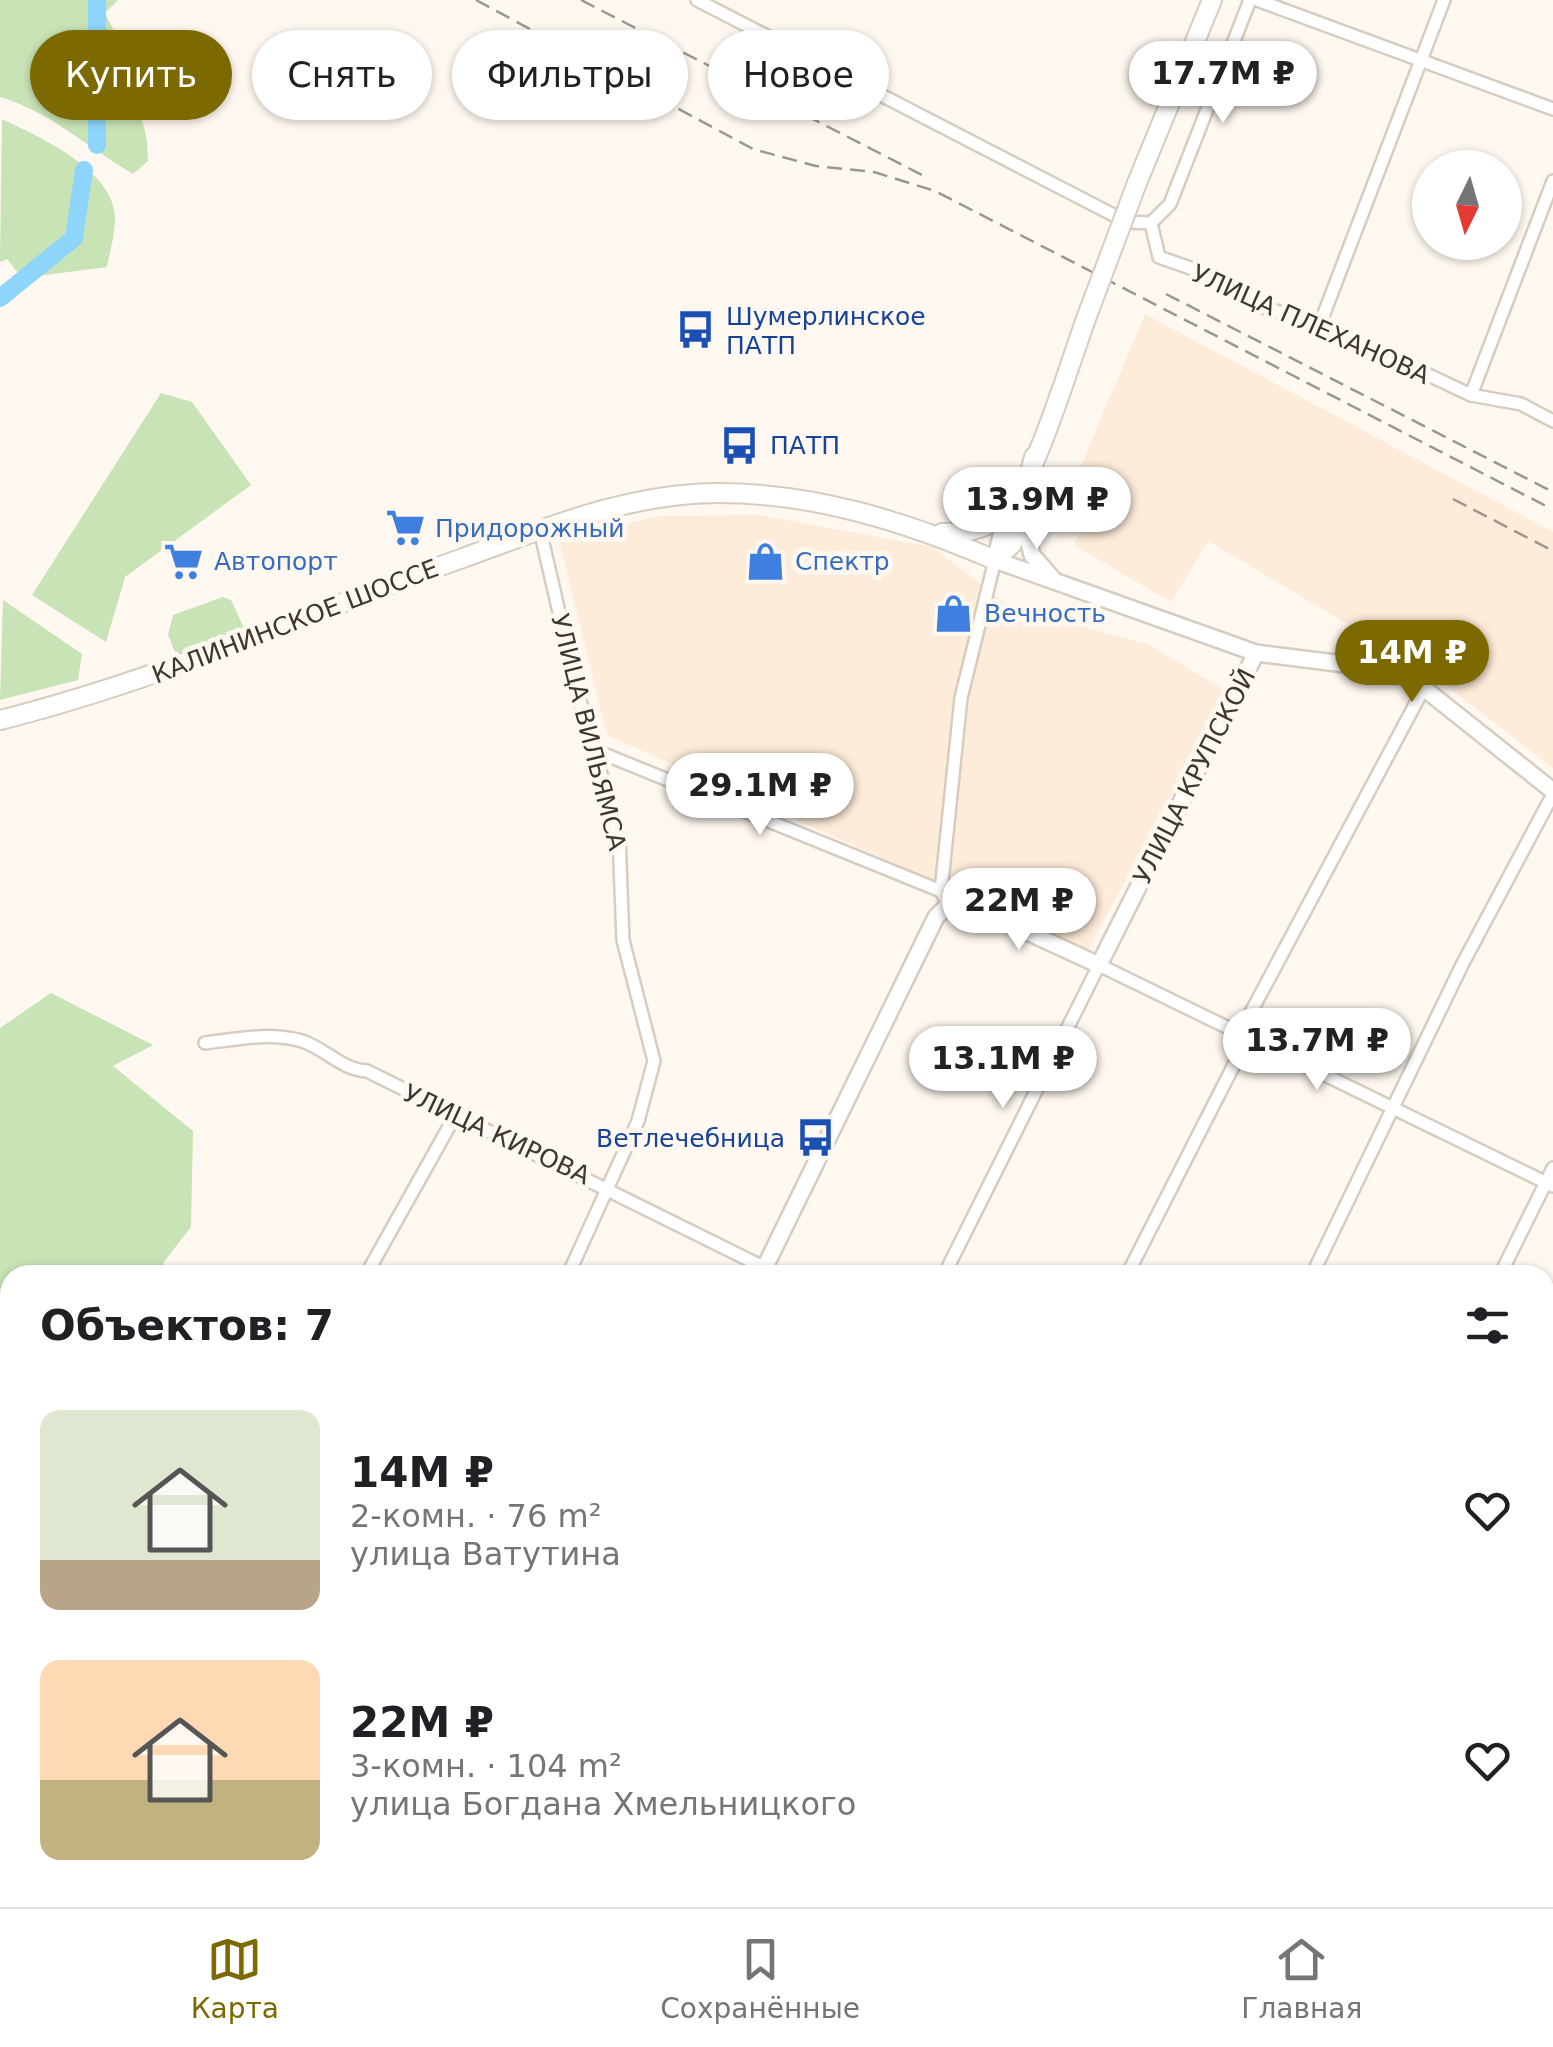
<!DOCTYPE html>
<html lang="ru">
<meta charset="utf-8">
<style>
:root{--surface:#fff;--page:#f2f2f2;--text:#202124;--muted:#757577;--line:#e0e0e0;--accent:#7c6900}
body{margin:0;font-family:"DejaVu Sans",sans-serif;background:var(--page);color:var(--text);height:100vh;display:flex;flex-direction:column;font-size:38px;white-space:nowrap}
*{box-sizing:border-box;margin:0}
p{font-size:32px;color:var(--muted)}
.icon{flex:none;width:55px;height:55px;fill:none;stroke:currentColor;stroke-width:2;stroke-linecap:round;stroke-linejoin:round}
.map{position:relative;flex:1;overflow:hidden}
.panel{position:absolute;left:0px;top:1265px;width:1555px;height:642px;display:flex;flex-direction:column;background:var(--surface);border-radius:30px 30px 0 0;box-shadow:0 2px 8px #0004}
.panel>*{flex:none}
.top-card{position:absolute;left:30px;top:30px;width:1000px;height:90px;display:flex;gap:20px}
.needle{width:65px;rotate:185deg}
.fabs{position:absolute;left:1412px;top:150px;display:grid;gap:20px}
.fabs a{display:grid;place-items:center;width:110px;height:110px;border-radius:50%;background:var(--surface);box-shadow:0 2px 8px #0004;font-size:50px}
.price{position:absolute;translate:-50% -85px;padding:0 22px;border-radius:35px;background:#fff;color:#222;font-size:32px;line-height:65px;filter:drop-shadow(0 2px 5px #0008)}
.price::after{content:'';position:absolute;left:50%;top:60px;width:30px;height:22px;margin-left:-15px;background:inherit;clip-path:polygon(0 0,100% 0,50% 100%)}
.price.selected{background:var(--accent);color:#fff}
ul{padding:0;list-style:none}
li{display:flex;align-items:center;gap:30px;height:250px;padding:0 40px}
li span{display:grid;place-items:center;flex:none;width:280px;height:200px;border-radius:20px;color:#555}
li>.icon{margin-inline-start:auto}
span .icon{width:120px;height:120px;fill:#fffc;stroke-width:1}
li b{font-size:42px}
h2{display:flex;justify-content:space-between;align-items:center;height:120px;padding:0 40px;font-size:42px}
.chip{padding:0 35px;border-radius:45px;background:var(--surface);box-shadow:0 2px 8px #0004;font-size:35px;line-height:90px}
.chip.selected{background:var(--accent);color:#fff}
.tabs{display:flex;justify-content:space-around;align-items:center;height:140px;border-top:2px solid var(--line);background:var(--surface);font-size:28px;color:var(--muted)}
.tabs a{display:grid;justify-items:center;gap:5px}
.tabs .selected{color:var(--accent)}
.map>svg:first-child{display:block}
.built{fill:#feecda}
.green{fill:#c8e3b5}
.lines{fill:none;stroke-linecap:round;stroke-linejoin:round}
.river{stroke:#8ed5fb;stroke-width:18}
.street-casing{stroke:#d7ccc0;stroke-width:16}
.secondary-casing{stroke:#d7ccc0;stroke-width:20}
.primary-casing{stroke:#d7ccc0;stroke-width:22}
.street{stroke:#fff;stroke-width:11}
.secondary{stroke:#fff;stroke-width:15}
.primary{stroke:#fff;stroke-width:18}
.rail{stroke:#9b9690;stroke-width:2.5;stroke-dasharray:15 8;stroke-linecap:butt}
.primary-bridge-casing{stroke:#d7ccc0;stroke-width:22;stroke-linecap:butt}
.primary-bridge{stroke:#fff;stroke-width:18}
.labels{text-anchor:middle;stroke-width:10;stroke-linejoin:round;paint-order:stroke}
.transit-label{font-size:25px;fill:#164399;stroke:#fff8f0;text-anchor:start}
.street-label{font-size:25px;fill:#3b3732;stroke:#fff8f0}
.shop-label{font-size:25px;fill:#366cbe;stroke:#fff8f0;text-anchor:start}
</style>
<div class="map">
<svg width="1553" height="1907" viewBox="0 0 1553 1907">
<rect width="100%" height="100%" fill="#fff8f0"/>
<g class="built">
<polygon points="1145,314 1553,532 1553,768 1430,673 1208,541 1171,602 1074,545 1108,482 1081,466"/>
<polygon points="759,515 932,547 1012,608 1148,644 1227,692 1088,950 607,735 559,541 657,516"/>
</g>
<g class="green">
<path d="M0,0H118L105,13L131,65L122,89C142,112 148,131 148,161L133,174C88,148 51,112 0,97Z"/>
<path d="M2,119C38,136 116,171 115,219C115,235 110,251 107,267L22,278L7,259L0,262Z"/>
<polygon points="161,393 192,402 251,485 125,577 106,642 32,595"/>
<polygon points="223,597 231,600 244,628 176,655 168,635 173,615"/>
<polygon points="3,600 82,654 78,680 0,700"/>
<polygon points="51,993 153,1045 113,1066 193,1131 191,1227 163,1263 172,1275 10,1275 10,1446 0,1447 0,1028"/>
<polygon points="10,1659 10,1898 172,1898 172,1907 0,1907 0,1660"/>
</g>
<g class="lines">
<g class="river">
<polyline points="97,0 97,145"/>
<polyline points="0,298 74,238 84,170"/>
</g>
<defs>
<g id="street">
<polyline points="697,0 1127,222 1151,223"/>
<polyline points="1257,0 1553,109"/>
<polyline points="1151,223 1159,257 1210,275 1265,308 1320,324 1471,395 1521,404 1553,421"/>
<polyline points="1151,223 1170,204 1250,0"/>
<polyline points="1320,324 1444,0"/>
<polyline points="1471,395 1553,181"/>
<polyline points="540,530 578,694 619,836 623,940 654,1061 638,1121 568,1275"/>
<polyline points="594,750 941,891 948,905"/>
<polyline points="941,891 961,698 995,560"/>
<path d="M205,1043C236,1039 270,1032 302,1041C326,1049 342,1070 367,1071L765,1268"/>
<polyline points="366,1275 455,1116"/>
<polyline points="944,1275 1099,965 1553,1186"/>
<polyline points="1127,1275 1240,1053 1250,1014 1425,686"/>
<polyline points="1312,1275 1462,965 1553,794"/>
<polyline points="1500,1275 1553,1168"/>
<polyline points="1545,1577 1553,1561"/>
<polyline points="261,1898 283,1907"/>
<polyline points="786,1898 805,1907"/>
<polyline points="246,1907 252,1898"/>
<polyline points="631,1907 635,1898"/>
<polyline points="994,1907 998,1898"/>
<polyline points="1177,1907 1182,1898"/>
<polyline points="1372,1907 1376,1898 1396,1907"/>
</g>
<g id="secondary">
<polyline points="1007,512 995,560 1256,653 1376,668 1411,678 1553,791"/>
<polyline points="1022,515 1032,555 1052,578"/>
<polyline points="761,1275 936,917 948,905 969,905 1099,965 1256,653"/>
<polyline points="1545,1651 1553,1655"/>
<polyline points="436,1907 441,1898"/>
</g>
<g id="primary">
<polyline points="1137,183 1212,0"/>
<path d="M942,533C965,533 991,529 1007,511C1038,473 1071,358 1090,308"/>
<path d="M0,720C160,680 309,613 463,558C545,528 630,493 718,493C815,493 907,522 995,560L1012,544L1034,457"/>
</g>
</defs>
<use href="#street" class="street-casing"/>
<use href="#secondary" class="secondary-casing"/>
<use href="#primary" class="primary-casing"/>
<use href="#street" class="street"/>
<use href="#secondary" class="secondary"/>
<use href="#primary" class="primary"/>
<g class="rail">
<polyline points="476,0 753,149 816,166 874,172 935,191 1546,506"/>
<polyline points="581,0 924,176"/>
<polyline points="1166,294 1553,492"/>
<polyline points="1453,499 1553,551"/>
</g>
<defs>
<polyline id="primary-bridge" points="1090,308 1137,183"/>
</defs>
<use href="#primary-bridge" class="primary-bridge-casing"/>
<use href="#primary-bridge" class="primary-bridge"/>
</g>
<defs>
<symbol id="bus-bare" viewBox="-9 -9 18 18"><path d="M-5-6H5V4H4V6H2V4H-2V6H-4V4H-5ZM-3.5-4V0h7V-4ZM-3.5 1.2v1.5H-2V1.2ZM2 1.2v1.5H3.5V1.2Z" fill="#1a4fb4" stroke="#fff8f0" stroke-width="2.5" paint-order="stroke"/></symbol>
<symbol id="supermarket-bare" viewBox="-9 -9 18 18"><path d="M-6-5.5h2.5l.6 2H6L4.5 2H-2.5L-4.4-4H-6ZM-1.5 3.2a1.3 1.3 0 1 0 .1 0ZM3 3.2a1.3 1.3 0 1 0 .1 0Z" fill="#3f7fe0" stroke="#fff8f0" stroke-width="2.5" paint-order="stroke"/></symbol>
<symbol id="shop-bare" viewBox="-9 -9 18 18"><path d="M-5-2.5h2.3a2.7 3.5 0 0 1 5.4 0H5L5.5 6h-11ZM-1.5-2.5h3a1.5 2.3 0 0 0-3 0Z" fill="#3f7fe0" stroke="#fff8f0" stroke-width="2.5" paint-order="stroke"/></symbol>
</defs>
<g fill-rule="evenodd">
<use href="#bus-bare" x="668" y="302" width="55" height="55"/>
<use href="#bus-bare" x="712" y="418" width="55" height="55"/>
<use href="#supermarket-bare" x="378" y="500" width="55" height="55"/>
<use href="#supermarket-bare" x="156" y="534" width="55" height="55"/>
<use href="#shop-bare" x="738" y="534" width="55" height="55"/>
<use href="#shop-bare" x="926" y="586" width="55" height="55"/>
<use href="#bus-bare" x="788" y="1110" width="55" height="55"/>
</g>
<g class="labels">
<g class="transit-label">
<text x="726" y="325">Шумерлинское<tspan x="726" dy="29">ПАТП</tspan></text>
<text x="770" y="454">ПАТП</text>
<text x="785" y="1147" text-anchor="end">Ветлечебница</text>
</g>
<g class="street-label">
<text transform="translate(1311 324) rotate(24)" y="9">УЛИЦА ПЛЕХАНОВА</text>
<text transform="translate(295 621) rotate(-21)" y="9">КАЛИНИНСКОЕ ШОССЕ</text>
<text transform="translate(589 732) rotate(76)" y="9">УЛИЦА ВИЛЬЯМСА</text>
<text transform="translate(1194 776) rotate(-63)" y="9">УЛИЦА КРУПСКОЙ</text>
<text transform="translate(497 1134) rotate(25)" y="9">УЛИЦА КИРОВА</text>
</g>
<g class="shop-label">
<text x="435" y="537">Придорожный</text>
<text x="214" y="570">Автопорт</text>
<text x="795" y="570">Спектр</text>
<text x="984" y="622">Вечность</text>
</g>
</g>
</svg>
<div class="fabs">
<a><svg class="needle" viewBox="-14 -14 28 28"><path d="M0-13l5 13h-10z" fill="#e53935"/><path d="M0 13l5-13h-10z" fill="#757577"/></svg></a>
</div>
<b class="price" style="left:1223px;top:126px">17.7M ₽</b>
<b class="price" style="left:1037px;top:552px">13.9M ₽</b>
<b class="price selected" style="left:1412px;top:705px">14M ₽</b>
<b class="price" style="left:760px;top:838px">29.1M ₽</b>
<b class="price" style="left:1019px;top:953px">22M ₽</b>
<b class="price" style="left:1317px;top:1093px">13.7M ₽</b>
<b class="price" style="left:1003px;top:1111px">13.1M ₽</b>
<div class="top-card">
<a class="chip selected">Купить</a>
<a class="chip">Снять</a>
<a class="chip">Фильтры</a>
<a class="chip">Новое</a>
</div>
<section class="panel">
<h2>Объектов: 7<svg class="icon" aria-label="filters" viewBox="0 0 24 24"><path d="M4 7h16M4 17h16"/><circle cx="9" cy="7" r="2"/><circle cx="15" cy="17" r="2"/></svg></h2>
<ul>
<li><span style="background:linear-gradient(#dfe7d0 75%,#b9a48a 0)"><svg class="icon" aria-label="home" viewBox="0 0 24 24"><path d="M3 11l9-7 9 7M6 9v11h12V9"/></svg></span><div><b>14M ₽</b><p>2-комн. · 76 m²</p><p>улица Ватутина</p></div><svg class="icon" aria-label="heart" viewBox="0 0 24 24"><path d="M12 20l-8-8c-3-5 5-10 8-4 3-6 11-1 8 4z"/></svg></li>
<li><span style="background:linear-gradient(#ffd9b3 60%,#c2b280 0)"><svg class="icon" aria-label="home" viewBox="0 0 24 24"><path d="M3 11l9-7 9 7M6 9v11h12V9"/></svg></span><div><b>22M ₽</b><p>3-комн. · 104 m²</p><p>улица Богдана Хмельницкого</p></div><svg class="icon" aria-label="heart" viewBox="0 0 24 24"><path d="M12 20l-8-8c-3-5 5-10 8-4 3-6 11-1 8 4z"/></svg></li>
</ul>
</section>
</div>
<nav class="tabs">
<a class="selected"><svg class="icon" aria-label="map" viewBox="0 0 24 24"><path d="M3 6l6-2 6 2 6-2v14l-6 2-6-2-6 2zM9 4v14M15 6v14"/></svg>Карта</a>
<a><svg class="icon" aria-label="saved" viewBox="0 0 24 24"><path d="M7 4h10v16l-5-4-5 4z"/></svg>Сохранённые</a>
<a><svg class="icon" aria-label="home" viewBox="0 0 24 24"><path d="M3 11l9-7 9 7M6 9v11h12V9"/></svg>Главная</a>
</nav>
